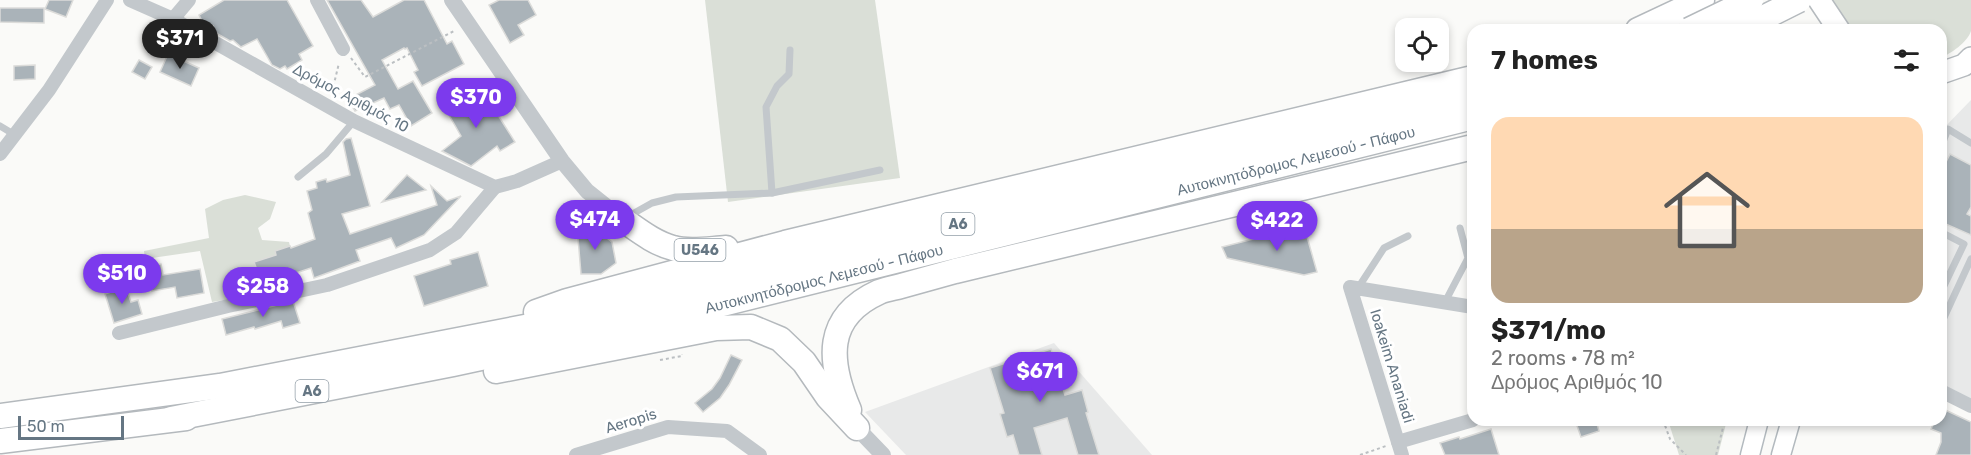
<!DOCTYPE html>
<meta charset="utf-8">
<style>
:root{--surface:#fff;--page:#f2f2f2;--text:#222;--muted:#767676;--accent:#7c3aed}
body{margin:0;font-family:Rubik,sans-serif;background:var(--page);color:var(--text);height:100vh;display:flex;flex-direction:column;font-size:22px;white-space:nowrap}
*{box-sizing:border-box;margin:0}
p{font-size:20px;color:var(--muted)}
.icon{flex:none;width:33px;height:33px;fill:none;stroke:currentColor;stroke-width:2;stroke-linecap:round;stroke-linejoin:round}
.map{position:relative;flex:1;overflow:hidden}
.details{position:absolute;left:1467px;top:24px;width:480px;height:402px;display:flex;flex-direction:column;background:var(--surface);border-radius:18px;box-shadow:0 3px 9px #0003}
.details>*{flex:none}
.controls{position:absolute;left:1395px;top:18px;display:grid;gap:12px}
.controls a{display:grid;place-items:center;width:54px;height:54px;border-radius:12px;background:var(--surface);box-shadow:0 3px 9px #0003;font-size:30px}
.scale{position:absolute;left:18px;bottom:15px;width:106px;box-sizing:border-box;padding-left:6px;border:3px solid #657683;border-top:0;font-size:16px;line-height:21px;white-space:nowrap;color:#657683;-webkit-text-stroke:4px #fff;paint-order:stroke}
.price{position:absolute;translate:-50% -51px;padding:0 14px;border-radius:21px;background:var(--accent);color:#fff;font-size:20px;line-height:39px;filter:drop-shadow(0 2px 3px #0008)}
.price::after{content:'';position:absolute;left:50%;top:36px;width:18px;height:14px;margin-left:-9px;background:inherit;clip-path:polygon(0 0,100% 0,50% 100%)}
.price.on{background:#222;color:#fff}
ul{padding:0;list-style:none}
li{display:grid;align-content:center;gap:12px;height:318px;padding:0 24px}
li span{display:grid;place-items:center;height:186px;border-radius:18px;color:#555}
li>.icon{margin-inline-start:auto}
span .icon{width:108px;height:108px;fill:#fffc;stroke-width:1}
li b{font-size:26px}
h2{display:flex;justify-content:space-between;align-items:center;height:72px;padding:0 24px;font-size:26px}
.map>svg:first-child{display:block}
.built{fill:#e8e9e9}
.green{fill:#dadfd7}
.building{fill:#aab3b9;stroke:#dcdcda;stroke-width:1.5}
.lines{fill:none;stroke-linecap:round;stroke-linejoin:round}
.secondary-casing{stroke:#b3babf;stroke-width:21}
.primary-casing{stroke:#b5babe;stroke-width:24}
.motorway-casing{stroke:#b4b9bd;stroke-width:27}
.path{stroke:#bbbfc2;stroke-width:2;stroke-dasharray:3 3;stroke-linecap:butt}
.service{stroke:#c3c8cc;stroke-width:7}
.minor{stroke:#c3c8cc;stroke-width:14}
.tertiary{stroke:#c3c8cc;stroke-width:16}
.secondary{stroke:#fff;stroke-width:18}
.primary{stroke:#fff;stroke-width:21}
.motorway{stroke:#fff;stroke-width:24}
.motorway-bridge-casing{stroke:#b4b9bd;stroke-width:27;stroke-linecap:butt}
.motorway-bridge{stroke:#fff;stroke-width:24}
.labels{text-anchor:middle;stroke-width:6;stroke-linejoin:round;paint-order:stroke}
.shield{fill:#fff;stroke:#939fa8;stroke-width:1.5}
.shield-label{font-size:14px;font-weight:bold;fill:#657683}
.street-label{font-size:15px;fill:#657683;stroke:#fff}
</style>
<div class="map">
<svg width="1971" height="455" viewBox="0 0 1971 455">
<rect width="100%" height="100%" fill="#fafaf8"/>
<g class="built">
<polygon points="1971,100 1971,400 1941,387 1941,131"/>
<polygon points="1054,343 1152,455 906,455 865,412"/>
</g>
<g class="green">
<polygon points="705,0 875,0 900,178 728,202"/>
<path d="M1827,0H1971C1971,9 1971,22 1971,31C1967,43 1951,53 1941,58V30H1846Z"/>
<polygon points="245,195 276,202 270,219 258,228 262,240 289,242 290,246 275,251 276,255 254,262 260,278 260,294 212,302 200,251 145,259 144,251 209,238 205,209 223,200"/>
<polygon points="1668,420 1727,420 1718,455 1679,455"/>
</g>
<g class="building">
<polygon points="49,0 73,0 66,17 45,9"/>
<polygon points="224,0 287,0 313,46 299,54 302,60 287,69 285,66 280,69 272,65 257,39 241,47 233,40 230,41 216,33 213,26 209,29 205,27 199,15"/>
<polygon points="327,0 361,0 373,17 404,0 424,0 447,44 452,41 464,64 422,86 414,72 418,70 407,48 405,49 404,48 382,60 398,89 413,81 432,113 411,126 399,105 390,109 384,98 355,111 348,99 375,85"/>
<polygon points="499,0 528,0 536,15 518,25 524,35 510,43 489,5"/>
<polygon points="0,8 44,8 44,23 0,22"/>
<polygon points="168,54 199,68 191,86 160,72"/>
<polygon points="139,60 152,67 145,79 132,72"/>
<polygon points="35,65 35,79 14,80 14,66"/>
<polygon points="479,88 496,116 498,115 515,142 500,151 497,146 471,166 442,151 461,136 445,108"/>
<polygon points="351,138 370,206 342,214 350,234 437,205 431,186 447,201 461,196 424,235 396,248 391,238 356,250 360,261 314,278 311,268 287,276 282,271 260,278 254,262 276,255 275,251 290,246 291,248 315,239 308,213 312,210 307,191 317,188 316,182 326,179 327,182 350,175 343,142 346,139"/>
<polygon points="1950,154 1971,165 1971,207 1967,214 1971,216 1971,235 1941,222 1941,172"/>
<polygon points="407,175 426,190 382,202"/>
<polygon points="577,226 591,226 612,242 616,263 601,274 581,274"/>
<polygon points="1304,226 1317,272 1304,275 1227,258 1222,247"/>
<polygon points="478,252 488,286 424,306 414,276 451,264 450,260"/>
<polygon points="161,264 163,275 200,269 204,293 177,298 175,287 152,291 149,266"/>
<polygon points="126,287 131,302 138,300 142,314 114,323 105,294"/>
<polygon points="293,301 300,323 283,328 281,321 255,329 254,327 226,335 222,319"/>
<polygon points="1051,349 1065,395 1082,390 1088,412 1086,413 1099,455 1078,455 1067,418 1034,428 1042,455 1019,455 1013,435 1007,437 1000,414 1004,413 990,368"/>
<polygon points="731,355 742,360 729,385 720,398 703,412 695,403 712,389 720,378"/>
<polygon points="1941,408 1971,422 1971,455 1936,455 1941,442 1941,433 1931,429 1935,420 1941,420"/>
<polygon points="1575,420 1596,420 1599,431 1581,437"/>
<polygon points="1491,429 1499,455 1445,455 1440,443 1459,437 1460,439"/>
</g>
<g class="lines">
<defs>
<g id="secondary">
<polyline points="1750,455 1759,420"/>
<polyline points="1781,455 1791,420"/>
</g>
<g id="primary">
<polyline points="1819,0 1839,30"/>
<polyline points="1941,73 1964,65 1971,58"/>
</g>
<g id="motorway">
<polyline points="1638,30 1702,0"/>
<path d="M622,219C638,230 654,243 673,248C689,253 709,249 726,248"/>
<polyline points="536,312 567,301 785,243 1473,78"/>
<polyline points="496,371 716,328 751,327 780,339 804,362 828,397 857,428"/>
<path d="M849,410C828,361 824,317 879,292C886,289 894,288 901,286C919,281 937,276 955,271L1473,147"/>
<polyline points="0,416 220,386 577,317 1473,99"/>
<polyline points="171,419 453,364 666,318 1473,117"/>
<polyline points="0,441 186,418"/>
</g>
</defs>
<use href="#secondary" class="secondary-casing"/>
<use href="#primary" class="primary-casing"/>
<use href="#motorway" class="motorway-casing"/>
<g class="path">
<polyline points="351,58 365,77 454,31"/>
<polyline points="332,92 339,63"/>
<polyline points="660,360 682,356 682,354"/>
<polyline points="1663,420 1670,439 1686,455"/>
<polyline points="1360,455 1386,446"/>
<polyline points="1716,455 1725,420"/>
</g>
<g class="service">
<polyline points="0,126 15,135"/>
<polyline points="1941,147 1948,129 1971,143"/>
<polyline points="298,177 326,154 354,121"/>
<polyline points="772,193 766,107 777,86 789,74 790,50"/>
<polyline points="627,217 652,203 676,197 772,193 880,170"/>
<polyline points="1941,232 1964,244 1941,292"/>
<polyline points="1358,288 1384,248 1408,236"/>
<polyline points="1445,302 1468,258 1460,228"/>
<polyline points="1941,324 1971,259"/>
</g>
<g class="minor">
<polyline points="130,0 173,19 354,121 495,187 517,181 562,161"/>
<polyline points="317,0 343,49"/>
<polyline points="173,19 189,0"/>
<polyline points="0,154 49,90 107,0"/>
<polyline points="119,333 228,306 327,285 430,250 456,233 495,187"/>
<polyline points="1941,391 1971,406"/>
<polyline points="1398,442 1473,420"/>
<polyline points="576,455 668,427 727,431 760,455"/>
<polyline points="1402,455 1350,287 1473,307"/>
</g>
<g class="tertiary">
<polyline points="452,0 562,161 587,191 622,219"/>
<polyline points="857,428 883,455"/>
</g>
<use href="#secondary" class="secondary"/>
<use href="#primary" class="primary"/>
<use href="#motorway" class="motorway"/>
<defs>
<g id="motorway-bridge">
<polyline points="1689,30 1751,0"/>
<polyline points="1739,30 1799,0"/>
</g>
</defs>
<use href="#motorway-bridge" class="motorway-bridge-casing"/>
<use href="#motorway-bridge" class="motorway-bridge"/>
</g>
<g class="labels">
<g class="shield">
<rect x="941.5" y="213" width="33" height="22" rx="4.5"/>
<rect x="674.5" y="239" width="51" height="22" rx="4.5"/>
<rect x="295.5" y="380" width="33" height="22" rx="4.5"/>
</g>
<g class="shield-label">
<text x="958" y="229">A6</text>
<text x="700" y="255">U546</text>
<text x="312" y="396">A6</text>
</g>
<g class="street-label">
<text transform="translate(351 98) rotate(28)" y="5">Δρόμος Αριθμός 10</text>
<text transform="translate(1296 161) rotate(-14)" y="5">Αυτοκινητόδρομος Λεμεσού - Πάφου</text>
<text transform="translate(824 279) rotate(-14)" y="5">Αυτοκινητόδρομος Λεμεσού - Πάφου</text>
<text transform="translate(1392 366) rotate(73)" y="5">Ioakeim Ananiadi</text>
<text transform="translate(631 421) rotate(-17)" y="5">Aeropis</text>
</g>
</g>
</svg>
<div class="controls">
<a><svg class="icon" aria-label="locate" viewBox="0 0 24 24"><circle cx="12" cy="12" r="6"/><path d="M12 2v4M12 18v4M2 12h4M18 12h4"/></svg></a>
</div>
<div class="scale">50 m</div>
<b class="price on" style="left:180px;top:70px">$371</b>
<b class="price" style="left:476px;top:129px">$370</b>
<b class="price" style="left:595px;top:251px">$474</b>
<b class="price" style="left:1277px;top:252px">$422</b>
<b class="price" style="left:122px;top:305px">$510</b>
<b class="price" style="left:263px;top:318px">$258</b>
<b class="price" style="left:1040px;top:403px">$671</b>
<section class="details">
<h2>7 homes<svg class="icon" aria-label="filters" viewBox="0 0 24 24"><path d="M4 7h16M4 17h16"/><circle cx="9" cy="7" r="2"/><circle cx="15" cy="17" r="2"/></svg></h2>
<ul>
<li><span style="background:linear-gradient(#ffd9b3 60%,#b9a48a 0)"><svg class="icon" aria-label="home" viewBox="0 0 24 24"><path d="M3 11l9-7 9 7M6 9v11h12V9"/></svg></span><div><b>$371/mo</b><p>2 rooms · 78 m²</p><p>Δρόμος Αριθμός 10</p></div></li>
</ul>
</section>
</div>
